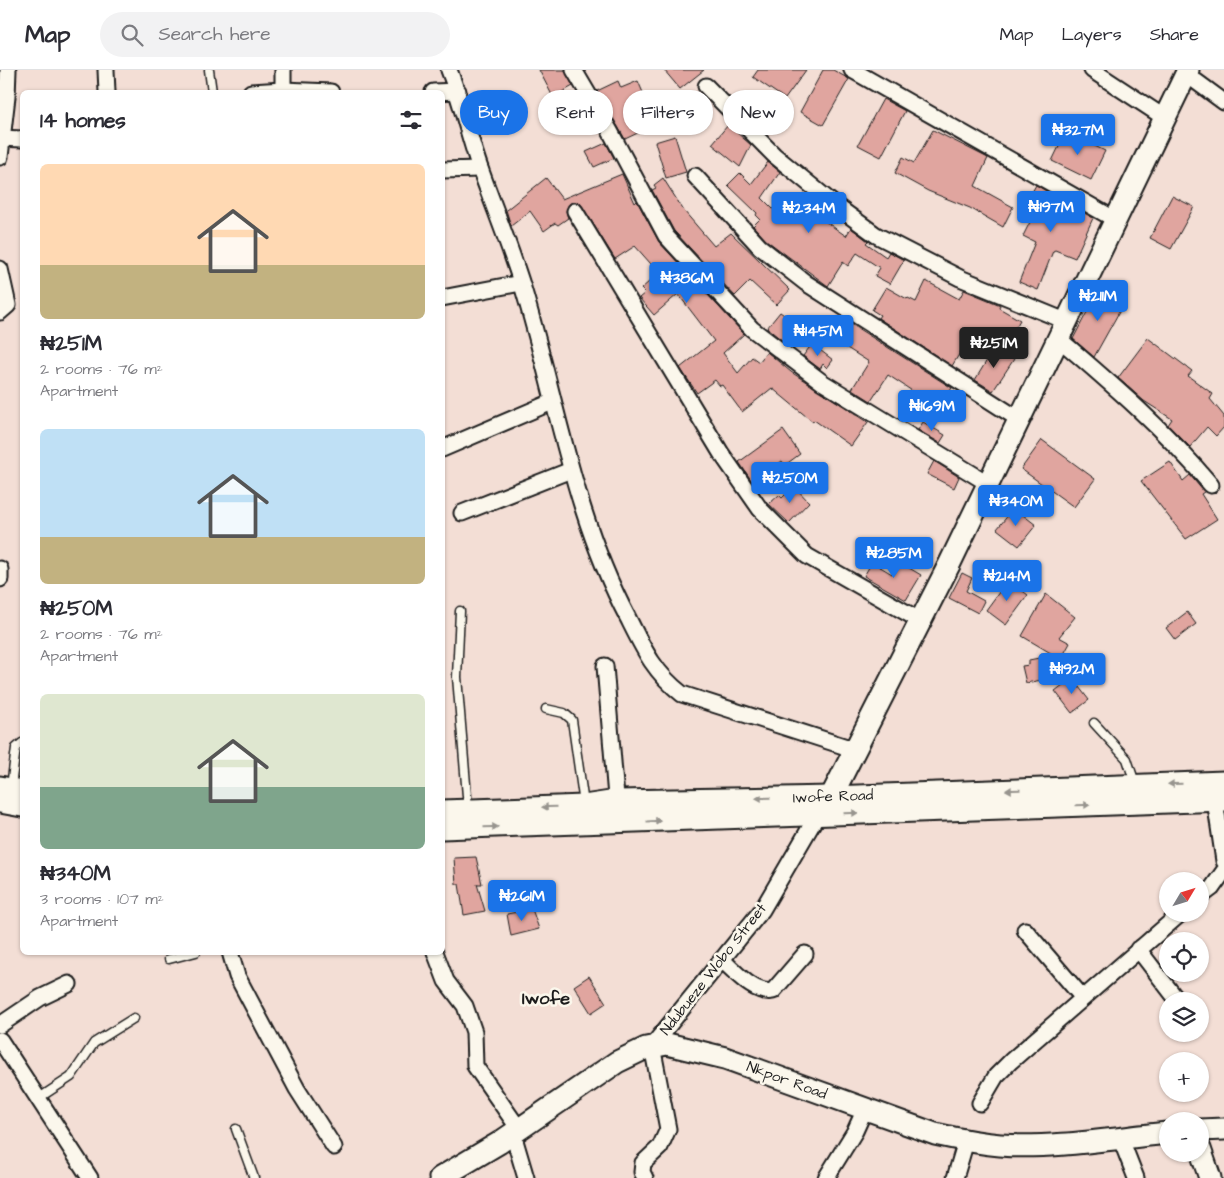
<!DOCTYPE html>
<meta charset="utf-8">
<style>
:root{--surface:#fff;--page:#f2f2f3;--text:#2b2b33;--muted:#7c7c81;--line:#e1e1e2;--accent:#1a73e8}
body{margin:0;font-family:"Architects Daughter",sans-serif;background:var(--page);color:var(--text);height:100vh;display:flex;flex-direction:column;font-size:19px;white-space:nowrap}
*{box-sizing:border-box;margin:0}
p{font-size:16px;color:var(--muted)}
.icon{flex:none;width:28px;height:28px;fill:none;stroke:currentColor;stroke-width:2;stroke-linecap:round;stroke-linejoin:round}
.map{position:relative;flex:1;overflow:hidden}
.panel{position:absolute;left:20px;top:20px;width:425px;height:865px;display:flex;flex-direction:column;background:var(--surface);border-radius:8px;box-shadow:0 1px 4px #0004}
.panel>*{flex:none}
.top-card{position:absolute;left:460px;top:20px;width:475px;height:45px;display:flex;gap:10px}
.needle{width:32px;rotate:52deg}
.fabs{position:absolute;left:1159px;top:802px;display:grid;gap:10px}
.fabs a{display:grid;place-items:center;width:50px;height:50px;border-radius:50%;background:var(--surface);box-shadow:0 1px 4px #0004;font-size:25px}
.price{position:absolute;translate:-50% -42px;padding:0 11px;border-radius:5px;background:var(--accent);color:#fff;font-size:16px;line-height:32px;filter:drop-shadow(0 1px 2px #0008)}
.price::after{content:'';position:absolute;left:50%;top:30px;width:15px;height:11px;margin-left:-8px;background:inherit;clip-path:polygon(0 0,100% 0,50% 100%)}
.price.selected{background:#222;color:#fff}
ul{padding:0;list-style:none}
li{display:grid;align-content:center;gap:10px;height:265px;padding:0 20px}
li span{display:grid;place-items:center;height:155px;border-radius:8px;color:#555}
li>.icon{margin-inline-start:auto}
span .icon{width:90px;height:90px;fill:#fffc;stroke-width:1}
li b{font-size:21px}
h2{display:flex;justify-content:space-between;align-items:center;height:60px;padding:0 20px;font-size:21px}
.tag{padding:0 18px;border-radius:22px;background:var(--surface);box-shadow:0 1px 4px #0004;font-size:18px;line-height:45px}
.tag.selected{background:var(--accent);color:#fff}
header{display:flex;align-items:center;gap:30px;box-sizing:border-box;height:70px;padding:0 25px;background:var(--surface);border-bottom:1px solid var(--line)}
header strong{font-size:24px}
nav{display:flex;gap:28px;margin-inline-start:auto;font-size:18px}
.search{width:350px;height:45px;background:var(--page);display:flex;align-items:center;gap:12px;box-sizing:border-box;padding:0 18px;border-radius:28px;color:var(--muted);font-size:19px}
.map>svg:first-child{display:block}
.building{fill:#e0a59f;stroke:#1c1c1c}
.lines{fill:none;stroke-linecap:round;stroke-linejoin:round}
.lane-casing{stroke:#1c1c1c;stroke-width:11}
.street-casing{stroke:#1c1c1c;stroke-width:19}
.secondary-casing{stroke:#1c1c1c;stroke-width:25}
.lane{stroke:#fbf7ec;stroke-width:8}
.street{stroke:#fbf7ec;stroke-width:15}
.secondary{stroke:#fbf7ec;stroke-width:21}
.oneway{fill:#97948e}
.labels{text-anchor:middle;stroke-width:5;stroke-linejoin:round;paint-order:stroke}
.street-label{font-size:15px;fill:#1c1c1c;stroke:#fbf7ec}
.quarter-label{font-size:18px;font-weight:bold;fill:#1c1c1c;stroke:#fbf7ec}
</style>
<header>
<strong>Map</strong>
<div class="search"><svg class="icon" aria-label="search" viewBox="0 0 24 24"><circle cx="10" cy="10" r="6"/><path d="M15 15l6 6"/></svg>Search here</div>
<nav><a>Map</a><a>Layers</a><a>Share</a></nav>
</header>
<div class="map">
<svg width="1224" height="1108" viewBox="0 0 1224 1108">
<rect width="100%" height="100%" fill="#f3ded5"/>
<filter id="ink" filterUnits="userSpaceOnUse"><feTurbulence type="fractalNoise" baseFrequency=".02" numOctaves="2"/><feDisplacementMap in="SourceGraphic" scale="10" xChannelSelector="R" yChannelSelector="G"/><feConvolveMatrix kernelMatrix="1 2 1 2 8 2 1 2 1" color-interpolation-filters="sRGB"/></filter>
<g filter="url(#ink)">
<g class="building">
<polygon points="539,0 565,0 573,16 553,27"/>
<polygon points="664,0 704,0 680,19"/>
<polygon points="758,0 806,0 785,29 753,7"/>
<polygon points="823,0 833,0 849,9 823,55 800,42"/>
<polygon points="618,11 621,18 638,11 650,39 658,35 663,47 640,57 642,61 625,69 597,21"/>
<polygon points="580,29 592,49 572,58 562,38"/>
<polygon points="883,29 905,41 881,87 858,75"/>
<polygon points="728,55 751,75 740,97 712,74"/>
<polygon points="933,60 988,88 975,116 1013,137 1003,157 970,138 928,121 895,103 903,87 914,93"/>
<polygon points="1066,62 1105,81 1091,110 1052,91"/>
<polygon points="675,66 686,102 666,108 655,72"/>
<polygon points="606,73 614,88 594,97 586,82"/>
<polygon points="768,92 780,102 762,128 784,150 798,132 846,166 851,158 868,171 866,173 886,187 889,182 904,190 890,214 875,206 880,198 857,183 848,196 843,192 828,216 766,170 753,156 760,149 756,145 757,143 728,115 740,103 751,114"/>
<polygon points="622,104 635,133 637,131 659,172 744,264 723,283 738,303 752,287 759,292 767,282 791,302 868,352 851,376 814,350 813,352 772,318 742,342 722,315 720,316 715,310 697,323 680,298 714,271 678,224 654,245 639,228 645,223 641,219 659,203 635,176 615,189 580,133 570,133 566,141 568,148 558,155 555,153 544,161 530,141 511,156 506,140 546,108 562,129"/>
<polygon points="663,108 684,141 714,176 731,163 790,220 776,235 750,211 735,226 674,161 652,120 656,118 654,115"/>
<polygon points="1036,115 1093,148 1075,188 1055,180 1053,181 1038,220 1019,212 1035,172 1023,166 1033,146 1022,140"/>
<polygon points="1172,126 1194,137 1171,179 1150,168"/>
<polygon points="926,211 959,229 964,220 998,234 1000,235 999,238 1020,250 1004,277 969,268 952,296 878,248 880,245 872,240 886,217 907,229 908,228 916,232"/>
<polygon points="1099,219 1123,235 1094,287 1073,269"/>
<polygon points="780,242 790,249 786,255 792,259 783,271 767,258"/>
<polygon points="843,249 952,318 938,338 888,305 871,331 852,319 869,292 831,268"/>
<polygon points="1148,268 1192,301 1188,306 1213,324 1210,329 1224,346 1224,357 1216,366 1207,357 1190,377 1168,355 1172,349 1144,331 1118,308"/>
<polygon points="812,274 833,290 827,298 823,294 820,299 803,286"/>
<polygon points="995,277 1014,289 993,321 975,310"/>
<polygon points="923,352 945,365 940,373 918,360"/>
<polygon points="783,360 800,384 785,395 782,391 753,413 739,392"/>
<polygon points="1042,370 1095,409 1074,437 1021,399"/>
<polygon points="934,391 959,407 954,418 927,404"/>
<polygon points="1170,392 1183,411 1190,405 1204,422 1201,424 1217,449 1186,469 1141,411"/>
<polygon points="794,416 809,432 789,453 769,434 779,425 782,428"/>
<polygon points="1014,438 1036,455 1019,476 997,459"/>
<polygon points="872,492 892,504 899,492 921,505 906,530 864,506"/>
<polygon points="962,503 972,508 966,521 984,531 978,543 949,528"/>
<polygon points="1008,510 1028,525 1006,555 986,540"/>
<polygon points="1046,524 1075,547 1059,567 1070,573 1059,593 1062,606 1026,613 1022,596 1029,595 1029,590 1054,585 1022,566"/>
<polygon points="1187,542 1196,554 1175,570 1166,558"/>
<polygon points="1072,608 1089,630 1072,643 1055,621"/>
<polygon points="476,787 482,814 477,814 485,841 464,845 459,814 456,814 454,788"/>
<polygon points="532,839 539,859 511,866 507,844"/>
<polygon points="589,906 606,933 591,943 574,916"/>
</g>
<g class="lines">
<defs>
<g id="lane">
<polyline points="209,0 212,22"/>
<polyline points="460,541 457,607 468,738"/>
<polyline points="546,639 564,643 572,650 584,734"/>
<polyline points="1094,653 1127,689 1135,713"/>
<polyline points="11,717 16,678 22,673"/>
<polyline points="169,889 196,882"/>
<polyline points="39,1028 71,1007 94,973 134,948"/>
<polyline points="236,1059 254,1108"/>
</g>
<g id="street">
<polyline points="106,0 107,22"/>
<path d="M449,0C462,33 469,68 481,101C495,140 511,179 523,218C557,330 573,444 628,548C644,580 654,602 682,624L856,680"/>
<polyline points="574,0 610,61 666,166 752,259 822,312 989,414"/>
<polyline points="852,0 1116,150"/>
<polyline points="1092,0 1165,48"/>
<polyline points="1186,4 1224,32"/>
<polyline points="706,16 774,85 835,135 876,165 960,208 1068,252"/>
<polyline points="283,20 283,0"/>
<polyline points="251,22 283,20 331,22"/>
<polyline points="433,22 458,21"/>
<polyline points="0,68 22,69"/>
<polyline points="0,87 7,27 8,0"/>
<polyline points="442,100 480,99"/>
<polyline points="695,106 760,177 806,213 1020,350"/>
<polyline points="575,141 721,383 760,439 807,486 921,551"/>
<polyline points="0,199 8,235 0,242"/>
<polyline points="442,228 521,213"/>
<path d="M1059,269C1113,315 1166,361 1211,415"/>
<polyline points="442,379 552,332"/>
<polyline points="462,443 571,400"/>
<polyline points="0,509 0,499"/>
<polyline points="605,596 617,739"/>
<polyline points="1215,730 1224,791"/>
<polyline points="1200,827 1212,818 1224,801"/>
<polyline points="1025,860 1083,928"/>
<polyline points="1138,879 1178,931"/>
<polyline points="230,882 237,906 297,1019 334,1077"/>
<polyline points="435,882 446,911 465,936 474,962 475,996 519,1059"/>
<path d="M722,890C735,901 754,925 773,921L805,884"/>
<polyline points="0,955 40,928 69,914"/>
<polyline points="0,970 90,1108"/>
<polyline points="980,1033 996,1006 1011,991 1180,844"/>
<polyline points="513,1064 526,1108"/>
<polyline points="1120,1067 1136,1108"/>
<polyline points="645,1108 642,1102 643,1093 660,1077 668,1059 652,976 762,840 818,744"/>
<polyline points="826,1108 855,1061 865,1039"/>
<polyline points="955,1108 966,1071"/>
</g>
<g id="secondary">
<polyline points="0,717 22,721"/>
<polyline points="831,727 949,495 1188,0"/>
<polyline points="0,732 22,736"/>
<polyline points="442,741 584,736 617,731 831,727 1224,712"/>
<polyline points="442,758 1224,730"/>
<polyline points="1200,1060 1224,1059"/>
<polyline points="1200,1079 1210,1108"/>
<path d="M440,1108L499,1073L617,992L646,978L667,974L725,988L935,1064C957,1069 978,1073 1000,1075C1051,1079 1116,1068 1168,1063"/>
</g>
</defs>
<use href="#lane" class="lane-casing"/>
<use href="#street" class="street-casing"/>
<use href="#secondary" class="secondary-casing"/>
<use href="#lane" class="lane"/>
<use href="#street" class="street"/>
<use href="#secondary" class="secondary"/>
</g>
<defs><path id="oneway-solid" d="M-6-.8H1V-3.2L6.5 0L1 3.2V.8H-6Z" transform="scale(1.25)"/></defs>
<g class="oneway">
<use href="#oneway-solid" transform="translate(1175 714) rotate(178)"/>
<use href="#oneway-solid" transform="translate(1013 720) rotate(178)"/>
<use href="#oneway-solid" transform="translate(763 728) rotate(179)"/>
<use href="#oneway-solid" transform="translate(1083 735) rotate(-2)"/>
<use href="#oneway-solid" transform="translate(549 737) rotate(178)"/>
<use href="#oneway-solid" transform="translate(851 743) rotate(-2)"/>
<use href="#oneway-solid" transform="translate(654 751) rotate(-3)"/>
<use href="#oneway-solid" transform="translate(491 757) rotate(-2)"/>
</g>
</g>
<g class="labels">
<g class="street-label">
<text transform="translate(833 726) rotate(-2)" y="5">Iwofe Road</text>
<text transform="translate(713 899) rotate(-52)" y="5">Ndubueze Wobo Street</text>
<text transform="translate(787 1010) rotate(20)" y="5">Nkpor Road</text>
</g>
<g class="quarter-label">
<text x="546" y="934">Iwofe</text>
</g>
</g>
</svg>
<div class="fabs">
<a><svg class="needle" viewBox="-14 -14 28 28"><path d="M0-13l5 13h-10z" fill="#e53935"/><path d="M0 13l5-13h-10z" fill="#7c7c81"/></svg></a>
<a><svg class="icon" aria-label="locate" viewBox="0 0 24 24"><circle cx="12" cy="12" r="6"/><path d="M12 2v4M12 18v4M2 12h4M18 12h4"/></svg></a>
<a><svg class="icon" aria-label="layers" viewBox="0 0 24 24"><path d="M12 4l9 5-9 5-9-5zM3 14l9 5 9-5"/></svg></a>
<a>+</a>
<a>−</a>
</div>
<b class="price" style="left:1078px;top:86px">₦327M</b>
<b class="price" style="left:1051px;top:163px">₦197M</b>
<b class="price" style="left:809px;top:164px">₦234M</b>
<b class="price" style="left:687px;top:234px">₦386M</b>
<b class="price" style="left:1098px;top:252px">₦211M</b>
<b class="price" style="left:818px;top:287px">₦145M</b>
<b class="price selected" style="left:994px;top:299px">₦251M</b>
<b class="price" style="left:932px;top:362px">₦169M</b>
<b class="price" style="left:790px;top:434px">₦250M</b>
<b class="price" style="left:1016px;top:457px">₦340M</b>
<b class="price" style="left:894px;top:509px">₦285M</b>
<b class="price" style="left:1007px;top:532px">₦214M</b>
<b class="price" style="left:1072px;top:625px">₦192M</b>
<b class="price" style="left:522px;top:852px">₦261M</b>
<div class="top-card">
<a class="tag selected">Buy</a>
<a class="tag">Rent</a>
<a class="tag">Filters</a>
<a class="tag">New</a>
</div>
<section class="panel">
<h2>14 homes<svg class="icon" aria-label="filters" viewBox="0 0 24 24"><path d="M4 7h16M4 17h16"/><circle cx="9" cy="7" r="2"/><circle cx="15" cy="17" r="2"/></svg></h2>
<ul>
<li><span style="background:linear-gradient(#ffd9b3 65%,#c2b280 0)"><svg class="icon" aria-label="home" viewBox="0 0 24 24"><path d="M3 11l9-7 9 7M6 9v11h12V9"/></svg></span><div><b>₦251M</b><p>2 rooms · 76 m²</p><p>Apartment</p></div></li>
<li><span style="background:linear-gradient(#bfe0f5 70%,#c2b280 0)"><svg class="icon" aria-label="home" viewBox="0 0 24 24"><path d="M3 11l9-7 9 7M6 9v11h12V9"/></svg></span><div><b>₦250M</b><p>2 rooms · 76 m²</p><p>Apartment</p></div></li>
<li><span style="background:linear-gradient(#dfe7d0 60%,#7fa58c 0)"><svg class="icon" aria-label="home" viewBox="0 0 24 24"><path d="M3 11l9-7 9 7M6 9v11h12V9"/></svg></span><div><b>₦340M</b><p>3 rooms · 107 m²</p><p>Apartment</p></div></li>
</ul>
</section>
</div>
